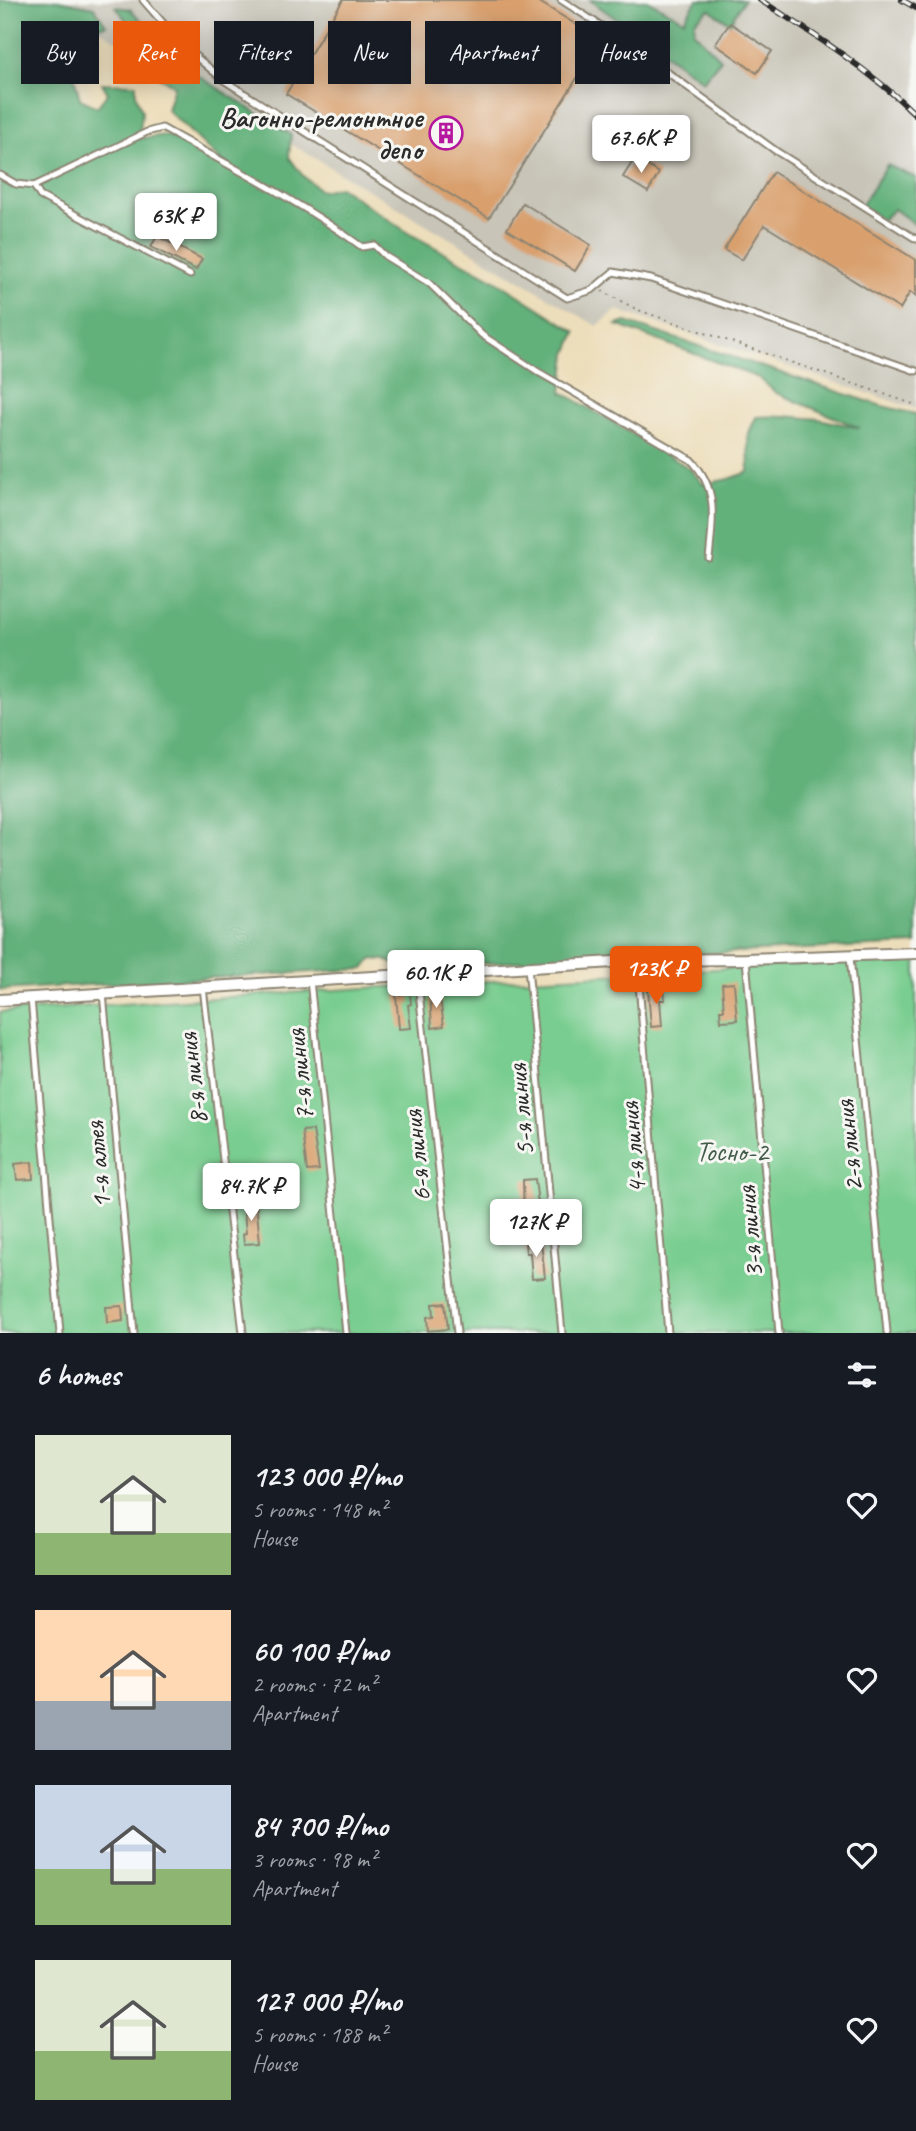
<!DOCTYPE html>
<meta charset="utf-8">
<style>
:root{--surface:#171b24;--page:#20242c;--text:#f1f3f6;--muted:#9ea1a6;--accent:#ea580c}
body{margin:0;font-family:Caveat,sans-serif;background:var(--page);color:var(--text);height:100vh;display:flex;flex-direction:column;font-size:26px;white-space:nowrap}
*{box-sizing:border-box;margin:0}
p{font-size:23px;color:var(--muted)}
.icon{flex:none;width:38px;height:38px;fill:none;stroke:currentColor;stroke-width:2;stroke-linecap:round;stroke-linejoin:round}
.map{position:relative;height:1333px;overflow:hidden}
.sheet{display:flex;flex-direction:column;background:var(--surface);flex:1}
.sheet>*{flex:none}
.hud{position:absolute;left:21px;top:21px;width:875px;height:63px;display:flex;gap:14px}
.price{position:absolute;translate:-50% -60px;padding:0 16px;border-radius:7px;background:#fff;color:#222;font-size:23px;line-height:46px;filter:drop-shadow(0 2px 4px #0008)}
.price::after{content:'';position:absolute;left:50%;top:42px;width:21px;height:16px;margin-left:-10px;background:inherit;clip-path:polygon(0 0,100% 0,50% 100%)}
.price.selected{background:var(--accent);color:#fff}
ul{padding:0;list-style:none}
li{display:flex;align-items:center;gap:21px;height:175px;padding:0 35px}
li span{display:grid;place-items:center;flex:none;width:196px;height:140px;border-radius:0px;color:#555}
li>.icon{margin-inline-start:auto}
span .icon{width:84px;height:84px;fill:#fffc;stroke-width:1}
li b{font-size:30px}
h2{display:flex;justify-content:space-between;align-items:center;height:84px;padding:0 35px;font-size:30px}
.tag{padding:0 24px;border-radius:0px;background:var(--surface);box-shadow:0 4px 18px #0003;font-size:24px;line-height:63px}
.tag.selected{background:var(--accent);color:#fff}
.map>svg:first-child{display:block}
.industrial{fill:#c8c4b8}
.green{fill:#79cd90;stroke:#527c5e;stroke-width:2}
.forest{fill:#62b07a;stroke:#466e52;stroke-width:2}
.building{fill:#d9a06e}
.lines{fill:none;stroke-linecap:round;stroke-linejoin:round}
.service-casing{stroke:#8c8473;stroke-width:9}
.minor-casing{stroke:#8c8473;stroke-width:14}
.path{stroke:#8c8473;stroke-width:2;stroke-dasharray:2 5;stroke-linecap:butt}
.service{stroke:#fff;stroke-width:5}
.minor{stroke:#fff;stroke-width:10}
.rail-casing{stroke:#2b2b2b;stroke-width:6}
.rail{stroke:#f6f6f2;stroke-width:3.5;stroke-dasharray:10;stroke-linecap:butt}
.labels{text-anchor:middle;stroke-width:6;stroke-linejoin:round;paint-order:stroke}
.poi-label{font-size:28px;font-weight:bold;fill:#2b2b2b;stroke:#f6f6f2;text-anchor:end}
.street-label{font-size:28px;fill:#2b2b2b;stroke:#f6f6f2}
.park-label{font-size:28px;fill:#425c49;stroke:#f6f6f2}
</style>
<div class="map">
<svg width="916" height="1333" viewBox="0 0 916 1333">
<rect width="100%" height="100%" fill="#f6f6f2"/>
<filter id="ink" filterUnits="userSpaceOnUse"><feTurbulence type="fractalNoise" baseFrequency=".0143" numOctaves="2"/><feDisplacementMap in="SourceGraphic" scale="14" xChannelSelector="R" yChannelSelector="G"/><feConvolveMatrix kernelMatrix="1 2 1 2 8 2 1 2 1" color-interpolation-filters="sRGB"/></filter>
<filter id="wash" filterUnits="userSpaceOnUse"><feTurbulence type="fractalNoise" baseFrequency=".00686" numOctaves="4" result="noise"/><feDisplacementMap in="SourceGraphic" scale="28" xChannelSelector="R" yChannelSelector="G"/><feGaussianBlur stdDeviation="1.57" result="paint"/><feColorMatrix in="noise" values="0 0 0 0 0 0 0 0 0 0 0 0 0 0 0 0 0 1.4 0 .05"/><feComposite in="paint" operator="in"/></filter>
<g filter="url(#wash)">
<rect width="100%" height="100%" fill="#eddebb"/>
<polygon class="industrial" points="49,0 916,0 916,409 617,310 597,326"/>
<polygon class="green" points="916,958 916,1333 0,1333 0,1012 382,987"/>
<g class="forest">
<polygon points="0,0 58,0 94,7 106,25 71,32 43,31 34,41 42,53 74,75 80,99 97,107 108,93 102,83 136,84 136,95 142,112 140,131 126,140 166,135 233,168 216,156 167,110 174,86 152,72 141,39 116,7 130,9 191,71 291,135 289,157 303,176 321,191 340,187 410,234 495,280 576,332 567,354 562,392 689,468 703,484 729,479 749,472 748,435 756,417 785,416 819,419 860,428 776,393 759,378 617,325 626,322 882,406 916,414 916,944 401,967 385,960 372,959 364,969 0,990"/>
<polygon points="590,0 647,0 684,20 697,0 744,0 730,23 709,9 695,21 694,32 721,59 703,81"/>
<polygon points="887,165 916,178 916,225 894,209 882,220 861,206"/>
</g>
<g id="blocks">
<g class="building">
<polygon points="343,0 536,0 601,40 489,218 286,94"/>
<polygon points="730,23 772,51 757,73 715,44"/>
<polygon points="635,158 659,173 648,192 623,177"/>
<polygon points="773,172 916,260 916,296 910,292 900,309 764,225 742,260 724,250"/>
<polygon points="523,203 591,245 575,271 507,229"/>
<polygon points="157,236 202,259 196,270 151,247"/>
<polygon points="734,983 737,1020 721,1021 720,1010 724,1010 722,984"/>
<polygon points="664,989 665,1000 660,1000 662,1026 651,1027 648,990"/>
<polygon points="439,991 444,1026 432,1028 430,992"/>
<polygon points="410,993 411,1004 408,1005 411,1028 399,1029 396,995"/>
<polygon points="313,1130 319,1170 307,1171 302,1131"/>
<polygon points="32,1162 33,1179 17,1180 15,1164"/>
<polygon points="535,1179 540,1220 524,1221 523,1180"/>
<polygon points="256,1201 260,1243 244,1244 243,1234 246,1233 243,1202"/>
<polygon points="541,1241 545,1278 532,1279 530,1253 526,1253 525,1242"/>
<polygon points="445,1303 448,1329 428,1331 427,1317 434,1316 433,1304"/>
<polygon points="122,1306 123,1321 107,1323 106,1307"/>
</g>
</g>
</g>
<g filter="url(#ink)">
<use href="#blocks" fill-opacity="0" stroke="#8c8473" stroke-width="2"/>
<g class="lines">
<defs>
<g id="service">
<polyline points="143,0 183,46 225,81 567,298 592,290 613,272 651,279 916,371"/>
<polyline points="561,0 620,38 776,151 916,239"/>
<path d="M0,175L16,184L34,186L147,132L162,128C230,166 300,201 362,247L374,245L385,256L429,283L482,335L540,373L691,460C719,489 713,520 709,558"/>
<polyline points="34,186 40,196 190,275"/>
<polyline points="850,957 887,1332"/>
<polyline points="746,959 779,1333"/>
<polyline points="637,960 668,1333"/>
<polyline points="528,967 562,1333"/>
<polyline points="417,974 457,1333"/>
<polyline points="310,980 346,1333"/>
<polyline points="203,987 243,1333"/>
<polyline points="103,993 134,1333"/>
<polyline points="31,998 60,1333"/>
</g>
<polyline id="minor" points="0,1000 647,960 746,959 916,953"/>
</defs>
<use href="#service" class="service-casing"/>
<use href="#minor" class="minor-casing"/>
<polyline class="path" points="602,291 638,310 916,405"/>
<use href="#service" class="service"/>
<use href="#minor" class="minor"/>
<defs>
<g id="rail">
<path d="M760,0C815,35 869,69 916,115"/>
<polyline points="902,0 916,8"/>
</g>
</defs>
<use href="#rail" class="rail-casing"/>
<use href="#rail" class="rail"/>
</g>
</g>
<defs>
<symbol id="building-ring" viewBox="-11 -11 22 22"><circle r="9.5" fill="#f6f6f2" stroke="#b5179e" stroke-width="1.5"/><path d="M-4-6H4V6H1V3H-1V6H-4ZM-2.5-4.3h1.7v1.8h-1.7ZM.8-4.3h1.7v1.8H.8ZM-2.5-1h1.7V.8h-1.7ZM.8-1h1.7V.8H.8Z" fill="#b5179e"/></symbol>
</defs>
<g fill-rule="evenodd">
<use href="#building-ring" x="427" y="114" width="38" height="38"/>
</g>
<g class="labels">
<g class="poi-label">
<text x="422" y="127">Вагонно-ремонтное<tspan x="422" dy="32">депо</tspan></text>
</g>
<g class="street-label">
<text transform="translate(299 1075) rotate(-96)" y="10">7-я линия</text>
<text transform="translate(192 1079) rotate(-97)" y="10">8-я линия</text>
<text transform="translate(520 1110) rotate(-95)" y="10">5-я линия</text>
<text transform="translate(848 1146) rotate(-96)" y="10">2-я линия</text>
<text transform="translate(632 1148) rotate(-95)" y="10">4-я линия</text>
<text transform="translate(416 1156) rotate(-96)" y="10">6-я линия</text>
<text transform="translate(97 1165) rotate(-95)" y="10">1-я аллея</text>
<text transform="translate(749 1232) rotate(-95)" y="10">3-я линия</text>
</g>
<g class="park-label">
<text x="732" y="1161">Тосно-2</text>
</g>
</g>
</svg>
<b class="price" style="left:641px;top:175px">67.6K ₽</b>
<b class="price" style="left:176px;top:253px">63K ₽</b>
<b class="price selected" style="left:656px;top:1006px">123K ₽</b>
<b class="price" style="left:436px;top:1010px">60.1K ₽</b>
<b class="price" style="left:251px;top:1223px">84.7K ₽</b>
<b class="price" style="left:536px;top:1259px">127K ₽</b>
<div class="hud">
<a class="tag">Buy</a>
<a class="tag selected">Rent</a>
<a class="tag">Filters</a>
<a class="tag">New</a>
<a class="tag">Apartment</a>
<a class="tag">House</a>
</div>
</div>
<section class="sheet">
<h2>6 homes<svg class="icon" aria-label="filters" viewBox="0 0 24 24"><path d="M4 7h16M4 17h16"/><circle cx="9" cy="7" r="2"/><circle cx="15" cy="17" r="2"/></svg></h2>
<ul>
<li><span style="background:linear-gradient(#dfe7d0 70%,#8fb573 0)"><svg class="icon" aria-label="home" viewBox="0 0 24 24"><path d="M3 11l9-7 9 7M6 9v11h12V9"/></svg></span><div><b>123 000 ₽/mo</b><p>5 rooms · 148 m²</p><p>House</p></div><svg class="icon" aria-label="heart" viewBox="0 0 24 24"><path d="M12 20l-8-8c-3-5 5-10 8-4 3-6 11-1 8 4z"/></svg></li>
<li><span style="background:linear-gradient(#ffd9b3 65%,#9aa5b1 0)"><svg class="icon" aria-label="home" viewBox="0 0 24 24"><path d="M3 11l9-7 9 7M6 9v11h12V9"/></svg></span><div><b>60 100 ₽/mo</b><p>2 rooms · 72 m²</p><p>Apartment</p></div><svg class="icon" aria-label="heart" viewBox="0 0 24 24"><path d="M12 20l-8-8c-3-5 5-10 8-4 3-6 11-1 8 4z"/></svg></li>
<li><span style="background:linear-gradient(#c9d6e8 60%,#8fb573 0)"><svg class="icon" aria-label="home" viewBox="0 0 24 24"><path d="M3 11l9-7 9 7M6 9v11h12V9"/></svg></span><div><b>84 700 ₽/mo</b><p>3 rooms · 98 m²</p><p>Apartment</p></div><svg class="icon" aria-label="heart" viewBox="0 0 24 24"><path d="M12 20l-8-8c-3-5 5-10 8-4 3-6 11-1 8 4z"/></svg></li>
<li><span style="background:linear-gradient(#dfe7d0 65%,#8fb573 0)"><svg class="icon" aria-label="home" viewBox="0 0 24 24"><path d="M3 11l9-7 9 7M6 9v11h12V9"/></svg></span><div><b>127 000 ₽/mo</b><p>5 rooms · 188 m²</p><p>House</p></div><svg class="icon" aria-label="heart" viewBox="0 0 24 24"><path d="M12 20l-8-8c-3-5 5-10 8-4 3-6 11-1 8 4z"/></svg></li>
</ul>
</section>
